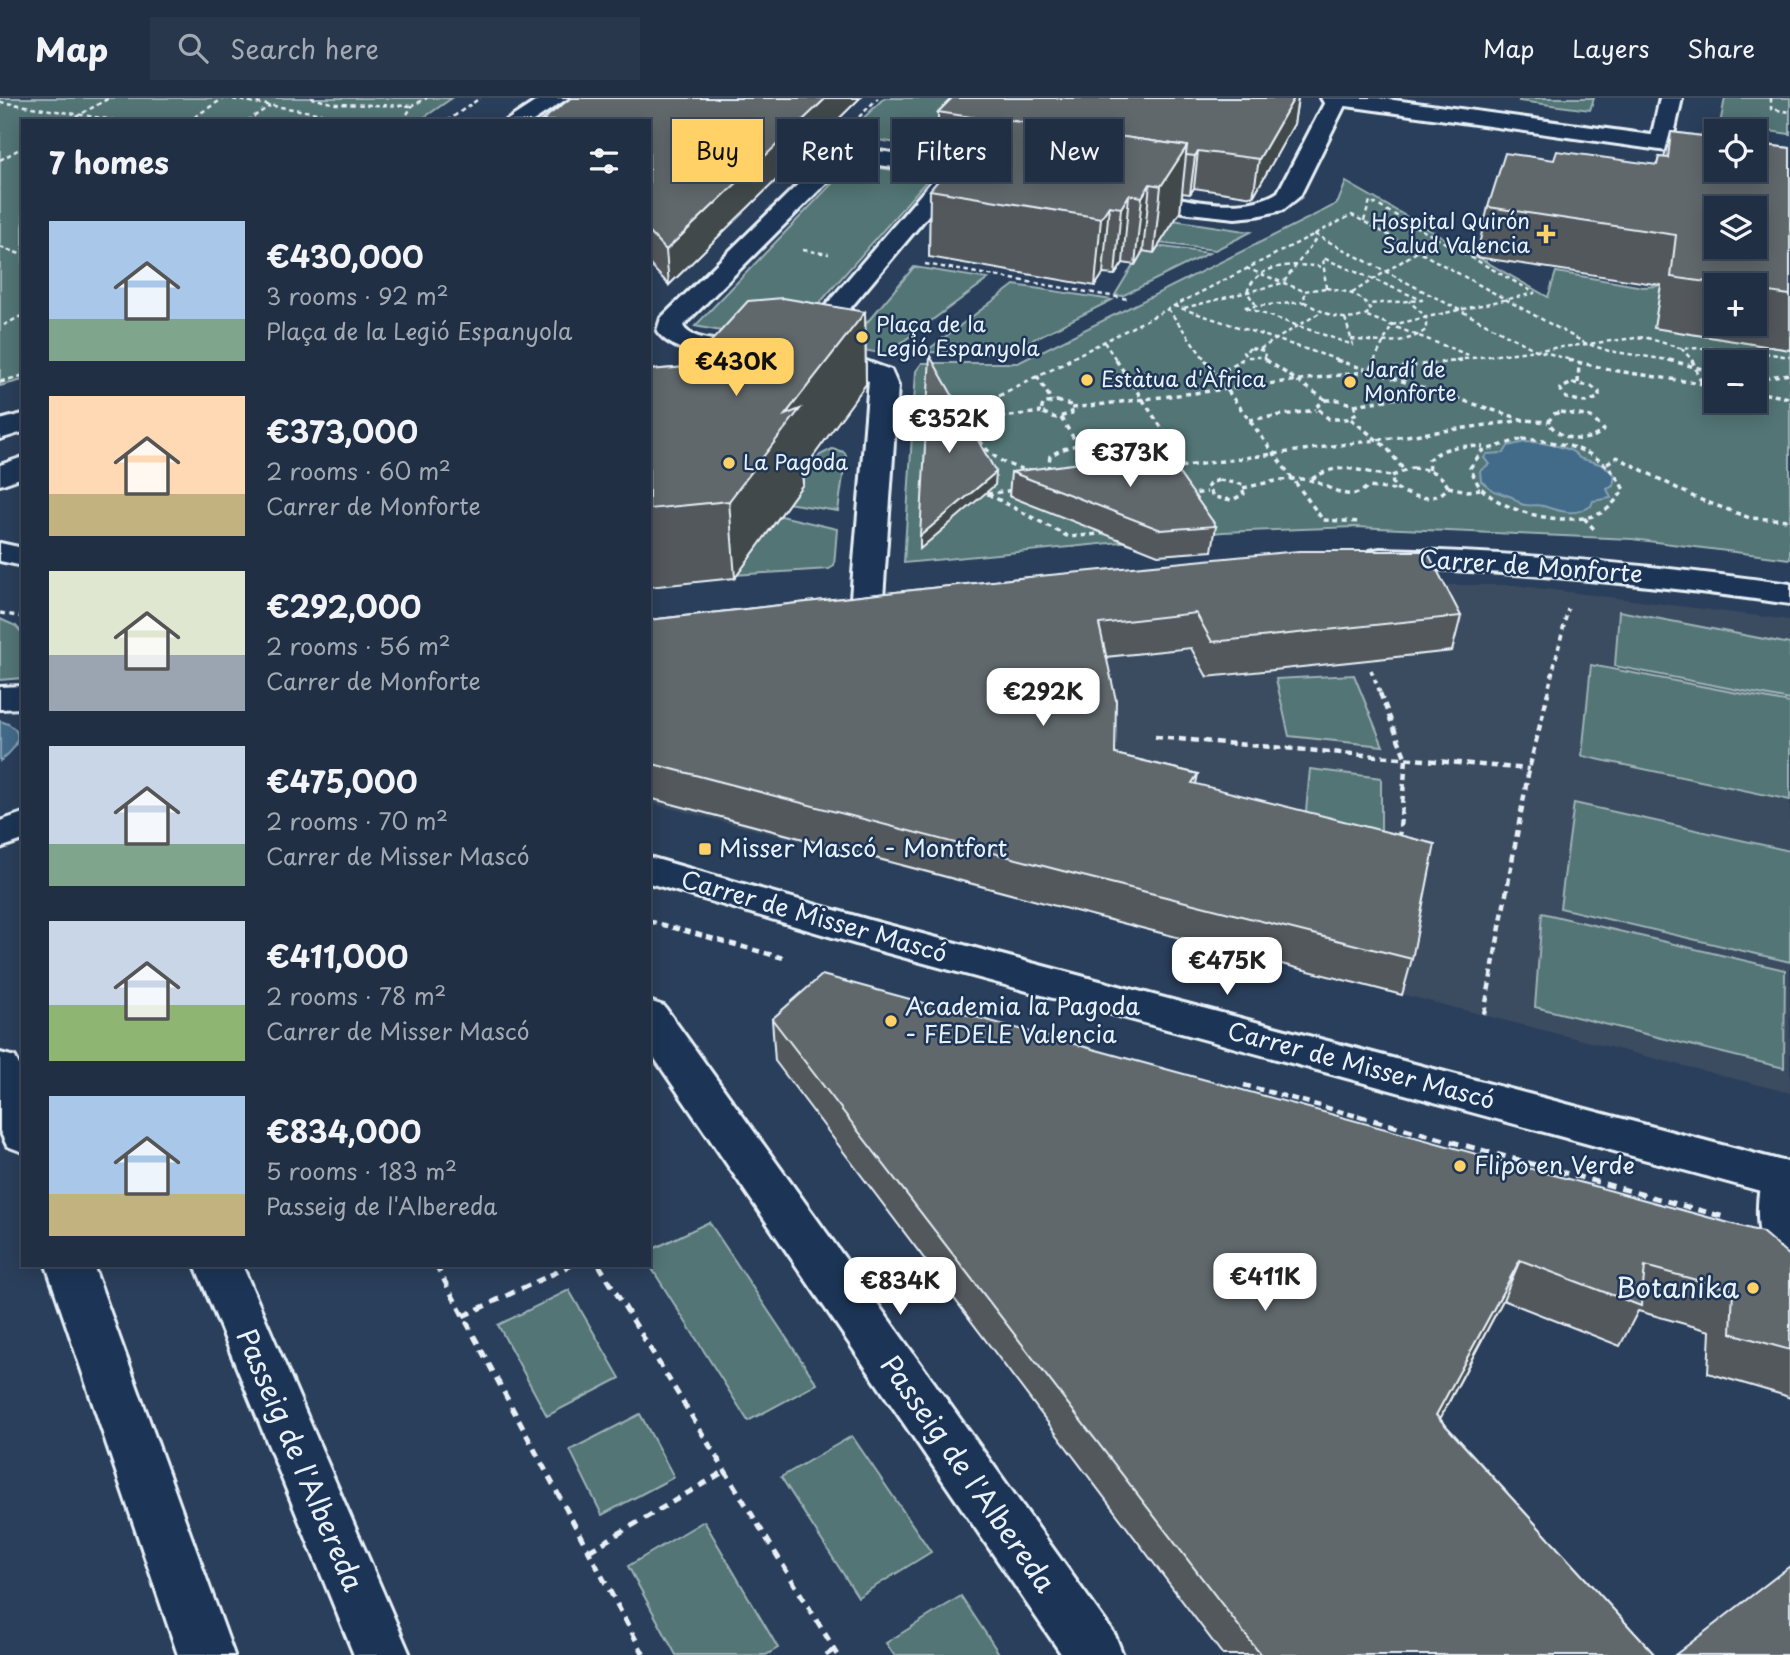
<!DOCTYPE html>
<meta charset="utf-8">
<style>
:root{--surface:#202f44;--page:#28374b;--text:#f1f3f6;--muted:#a2a9b2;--line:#3d4a5d;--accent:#ffd166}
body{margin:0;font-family:"Playpen Sans",sans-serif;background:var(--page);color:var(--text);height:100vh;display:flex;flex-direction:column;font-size:26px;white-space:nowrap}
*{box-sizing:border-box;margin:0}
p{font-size:23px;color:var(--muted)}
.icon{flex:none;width:38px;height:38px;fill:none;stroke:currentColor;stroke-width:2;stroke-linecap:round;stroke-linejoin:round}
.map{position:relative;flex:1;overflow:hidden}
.sheet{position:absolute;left:21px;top:21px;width:630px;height:1148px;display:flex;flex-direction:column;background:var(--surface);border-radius:0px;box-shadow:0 4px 18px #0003,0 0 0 2px var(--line)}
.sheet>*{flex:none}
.hud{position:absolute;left:672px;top:21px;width:665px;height:63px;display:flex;gap:14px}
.fabs{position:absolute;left:1704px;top:21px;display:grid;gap:14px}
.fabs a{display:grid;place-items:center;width:63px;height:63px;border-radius:0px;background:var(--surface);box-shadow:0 4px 18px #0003,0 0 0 2px var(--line);font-size:35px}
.price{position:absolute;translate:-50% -60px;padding:0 16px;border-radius:14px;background:#fff;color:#222;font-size:23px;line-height:46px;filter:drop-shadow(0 2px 4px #0008)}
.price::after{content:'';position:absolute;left:50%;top:42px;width:21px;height:16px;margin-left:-10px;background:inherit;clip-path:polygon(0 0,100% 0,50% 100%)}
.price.selected{background:var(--accent);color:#111}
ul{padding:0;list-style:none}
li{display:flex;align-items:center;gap:21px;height:175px;padding:0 28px}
li span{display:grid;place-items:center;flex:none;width:196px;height:140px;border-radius:0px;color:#555}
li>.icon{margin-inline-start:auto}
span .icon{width:84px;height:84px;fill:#fffc;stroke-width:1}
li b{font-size:30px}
h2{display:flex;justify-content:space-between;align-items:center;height:84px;padding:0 28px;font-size:30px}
.tag{padding:0 24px;border-radius:0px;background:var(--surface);box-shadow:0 4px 18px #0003,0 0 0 2px var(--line);font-size:24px;line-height:63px}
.tag.selected{background:var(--accent);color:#111}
header{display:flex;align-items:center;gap:42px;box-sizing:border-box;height:98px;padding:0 35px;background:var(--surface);border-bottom:2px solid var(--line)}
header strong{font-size:33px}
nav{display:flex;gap:38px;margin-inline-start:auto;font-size:24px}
.search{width:490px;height:63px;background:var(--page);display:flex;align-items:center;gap:18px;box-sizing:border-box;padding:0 24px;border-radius:0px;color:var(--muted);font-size:26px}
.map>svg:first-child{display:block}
.built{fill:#3a4b60}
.green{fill:#527474;stroke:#9db2b6;stroke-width:2;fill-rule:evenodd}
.water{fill:#426a89;stroke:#84a0b5;stroke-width:2}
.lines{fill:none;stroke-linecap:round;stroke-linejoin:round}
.street-casing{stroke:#e8f1f8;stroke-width:6}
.secondary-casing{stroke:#e8f1f8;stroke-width:6}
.primary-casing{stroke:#e8f1f8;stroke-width:6}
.path-far3{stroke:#e8f1f8;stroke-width:2.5;stroke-dasharray:4.5 3.5;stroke-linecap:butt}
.path-far2{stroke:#e8f1f8;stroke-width:3.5;stroke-dasharray:5 4.5;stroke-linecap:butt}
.path-far1{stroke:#e8f1f8;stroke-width:4.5;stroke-dasharray:7 5;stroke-linecap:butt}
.path{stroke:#e8f1f8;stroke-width:5;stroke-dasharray:9 7;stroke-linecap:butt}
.street{fill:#1d3557;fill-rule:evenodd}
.secondary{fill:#1d3557;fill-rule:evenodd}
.primary{fill:#1d3557;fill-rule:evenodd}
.wall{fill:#53595d;stroke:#e8f1f8;stroke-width:2;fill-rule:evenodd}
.shaded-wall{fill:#43484c;stroke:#e8f1f8;stroke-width:2}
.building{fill:#60676c;stroke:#e8f1f8;stroke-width:2;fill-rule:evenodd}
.poi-dot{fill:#ffd166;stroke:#1d3557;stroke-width:2.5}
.labels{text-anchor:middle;stroke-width:5;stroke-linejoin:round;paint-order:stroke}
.far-poi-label{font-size:21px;fill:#e8f1f8;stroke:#1d3557;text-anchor:start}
.street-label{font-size:24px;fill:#e8f1f8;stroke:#1d3557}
.poi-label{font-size:24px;fill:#e8f1f8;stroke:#1d3557;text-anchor:start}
.near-poi-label{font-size:28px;fill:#e8f1f8;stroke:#1d3557;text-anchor:end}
.near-street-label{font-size:28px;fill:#e8f1f8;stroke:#1d3557}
</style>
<header>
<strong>Map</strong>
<div class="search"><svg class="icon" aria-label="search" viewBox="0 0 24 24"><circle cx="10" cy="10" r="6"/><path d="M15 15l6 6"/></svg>Search here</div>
<nav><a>Map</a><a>Layers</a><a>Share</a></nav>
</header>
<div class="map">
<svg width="1790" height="1557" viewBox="0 0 1790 1557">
<rect width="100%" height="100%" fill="#2a3f5b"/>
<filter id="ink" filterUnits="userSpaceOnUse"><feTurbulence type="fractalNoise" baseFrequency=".0143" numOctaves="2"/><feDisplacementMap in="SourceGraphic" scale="14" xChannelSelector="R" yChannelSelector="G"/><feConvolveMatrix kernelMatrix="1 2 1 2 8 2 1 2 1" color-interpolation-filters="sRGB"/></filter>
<g filter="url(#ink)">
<polygon class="built" points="1293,487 1515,487 1790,522 1790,995 649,705 649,557"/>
<g class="green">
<polygon points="0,0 452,0 419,23 23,23 23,282 0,288"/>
<polygon points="884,0 966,0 922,49 846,37"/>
<polygon points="1520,0 1594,0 1590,12 1519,3"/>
<polygon points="1725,0 1790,0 1790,36 1720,26"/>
<polygon points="860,67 925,77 928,81 789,240 773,243 695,228 849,68"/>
<path d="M1346,84L1548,199L1556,174L1643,189L1657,188L1659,185L1717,226H1755L1788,241L1657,217L1654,230L1790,252V461L1632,441L1355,429L1223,434L904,465L916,273L922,265H1018L1331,109L1338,104ZM1717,264H1755V303H1717Z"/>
<polygon points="1173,122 1251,134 1215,152 1158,145"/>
<polygon points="1156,148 1209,155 1122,198 1115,197 1142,152"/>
<polygon points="914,169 988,181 886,256 846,249"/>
<polygon points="1014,187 1112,202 1004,256 925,254"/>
<polygon points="832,351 844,354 846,357 838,413 787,405 820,357"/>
<polygon points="777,417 837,431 834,468 829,471 732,477"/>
<polygon points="1619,513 1790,546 1790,602 1615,568"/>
<polygon points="0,521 16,528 23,536 23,580 0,582"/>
<polygon points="1591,567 1790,605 1790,702 1582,658"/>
<polygon points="1354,577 1383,648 1289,638 1276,581"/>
<polygon points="1310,671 1381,680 1381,743 1305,724"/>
<polygon points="1574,705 1790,753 1790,864 1560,810"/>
<polygon points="1542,815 1785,872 1784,970 1535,909"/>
<polygon points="709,1124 817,1286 748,1323 649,1166 649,1153"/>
<polygon points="569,1192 620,1280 547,1318 498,1227"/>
<polygon points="640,1316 674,1379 602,1417 570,1352"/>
<polygon points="852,1338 931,1454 858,1499 781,1379"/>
<polygon points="704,1423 778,1550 766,1557 676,1557 628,1468"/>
<polygon points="961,1498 1000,1557 894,1557 886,1545"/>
</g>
<g class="water">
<path d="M1525,344C1538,344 1574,348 1579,360L1603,367L1615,377L1613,388L1607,391L1611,400L1593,403L1591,408C1574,419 1560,413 1543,408C1536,406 1528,409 1521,406L1512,399L1494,393L1481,383L1480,373L1489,366L1484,360L1487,356L1504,355L1508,348Z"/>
<path d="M0,623C28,631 18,650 0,663Z"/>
</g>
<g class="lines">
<defs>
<g id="street">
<path d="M1327,0L1348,1L1300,98L1283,112L1256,118L1235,120L1189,115L1130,104L1122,102L1118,97L1122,92L1130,90C1173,98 1240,119 1278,94Z"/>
<polygon points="1660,0 1682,0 1672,45 1669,50 1653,50 1650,45"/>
<path d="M856,50L1002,70L1010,72L1014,77L1010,82L1002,84L961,78L816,251L855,259L891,272L898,288L883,500L878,507L867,510L856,507L851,500L869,283L838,272L805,265L801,259L804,256L795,254L791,248L939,75L856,64L845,66L683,228C693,248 748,242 769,247L772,253L769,259C740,266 674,259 657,233L661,220L830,55Z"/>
<path d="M1380,451C1519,454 1652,467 1790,486V506C1651,486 1520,473 1380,469L1369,467L1364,460L1369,453Z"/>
<polygon points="649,903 664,908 1115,1537 1123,1557 1062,1557 649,952"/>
<path d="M1783,1063L1790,1065V1187L1773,1181C1758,1149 1751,1100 1767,1068Z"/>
</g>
<polygon id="secondary" points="649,759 873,823 1790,1065 1790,1101 873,851 649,785"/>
<g id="primary">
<polygon points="541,0 568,0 533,23 506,23"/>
<polygon points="1321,0 1379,0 1717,46 1717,60 1332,6 1324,5"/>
<polygon points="23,316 23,334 0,341 0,322"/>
<polygon points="23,359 23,379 0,387 0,367"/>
<polygon points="0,445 23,450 23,468 0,463"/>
<polygon points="23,588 23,610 0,611 0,589"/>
<polygon points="23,715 23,742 0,750 0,723"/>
<polygon points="0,955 15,959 23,975 23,1054 7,1048 0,1033"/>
<polygon points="46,1167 93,1167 234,1557 178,1557"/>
<polygon points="195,1167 242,1167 410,1557 354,1557"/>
</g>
</defs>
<use href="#street" class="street-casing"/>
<use href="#secondary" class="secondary-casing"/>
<use href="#primary" class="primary-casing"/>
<g class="path-far3">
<polyline points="225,0 366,23"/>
<polyline points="311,0 336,6 412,8"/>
<polyline points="1771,0 1771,11 1790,14"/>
<polyline points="0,4 120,23"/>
<polyline points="859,19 878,0"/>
<polyline points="69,23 109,0"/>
<polyline points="177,23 183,23"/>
<polyline points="188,23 224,0"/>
<polyline points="247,23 270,8"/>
<polyline points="304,23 315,16"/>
<polyline points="403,23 412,8 427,0"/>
<polyline points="447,23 480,0"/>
<polyline points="0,62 23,49"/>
<polyline points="1364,123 1370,103 1535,195"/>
<polyline points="1314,136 1534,251 1574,263"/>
<polyline points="0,149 23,157"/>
<polyline points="803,152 829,156"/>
<polyline points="925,166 1128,201"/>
<polyline points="1246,170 1304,193"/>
<path d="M1326,190C1343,193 1363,195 1371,213C1351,229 1324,216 1305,204L1304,193Z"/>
<polyline points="1326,190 1323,160 1422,202 1368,206"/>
<polyline points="1352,195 1439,140"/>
<polyline points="1305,204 1244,209 1353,247 1345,220"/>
<path d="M1256,207L1247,194C1259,163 1296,166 1324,169"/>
<polyline points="1174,208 1342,263"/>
<polyline points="1184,210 1283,185 1318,138"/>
<polyline points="1168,211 1206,263"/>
<polyline points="1367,218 1471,258"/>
<polyline points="4,227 23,217"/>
<path d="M1351,241C1378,244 1403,248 1426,232V219L1409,203"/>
<polyline points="1104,244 1117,263"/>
<polygon points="1251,250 1264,253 1265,259 1246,259 1243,254"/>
<polyline points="1681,250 1693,263"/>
<polyline points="1260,251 1321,214"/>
<polyline points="1264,260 1269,263"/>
<polyline points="1066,263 1352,117 1585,245 1609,253 1675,263"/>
<polyline points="1239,263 1246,259"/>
<polyline points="1374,263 1392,227 1535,195"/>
<polyline points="1448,263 1644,239 1680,250 1739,251 1790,259"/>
</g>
<g class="path-far2">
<polyline points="1116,262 1167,338 1165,351 1158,356"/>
<polyline points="1205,262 1323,422 1361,424"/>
<polyline points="1266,262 1326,302"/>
<polyline points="1336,262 1365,271"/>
<polyline points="1568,262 1617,273 1717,288"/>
<polyline points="1669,262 1717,275"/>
<polyline points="1692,262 1702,286"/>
<polyline points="1370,271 1375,262"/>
<polyline points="1374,274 1524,322 1548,324"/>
<polyline points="1216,277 1242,262"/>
<polyline points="1037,278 1052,303"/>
<polyline points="1755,281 1790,276"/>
<polyline points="0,284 23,278"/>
<polygon points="1572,285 1591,288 1599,294 1599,300 1585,304 1566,300 1560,291"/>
<polyline points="1578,285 1579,265"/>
<polyline points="1755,294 1790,300"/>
<polygon points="1326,302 1339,302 1354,307 1357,315 1347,321 1329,321 1316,309"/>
<polygon points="1057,303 1070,307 1072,315 1056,320 1041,314 1043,306"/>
<polyline points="1354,307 1436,294"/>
<polyline points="1072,310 1462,262"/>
<path d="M1560,314L1591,319L1604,332C1586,347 1561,343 1548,324L1554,316Z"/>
<polyline points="1061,320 1090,366"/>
<polyline points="1351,321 1387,350 1403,371"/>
<polyline points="1249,322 1316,312"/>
<polyline points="972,323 1041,314"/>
<path d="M1522,341C1564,344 1604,351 1624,392C1618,399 1610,411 1601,415C1568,430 1505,416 1480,389C1476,384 1473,375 1470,370L1482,353Z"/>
<polyline points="1607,365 1617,359 1696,400 1750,420 1790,422"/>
<polyline points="1171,370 1524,322"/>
<path d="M1412,370C1428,371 1441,374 1448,389C1435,407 1408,399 1393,388L1392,378Z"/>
<path d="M1032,372C1000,370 970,346 973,311L1070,262"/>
<path d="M1048,372L1050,358C1077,341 1108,342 1134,360"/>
<path d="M1429,372L1428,362C1444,348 1462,347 1483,349"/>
<path d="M1312,381C1342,361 1360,375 1392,378"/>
<polygon points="1219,382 1241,386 1244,396 1232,402 1214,399 1207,390 1210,385"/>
<polyline points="1448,389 1468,393 1480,391"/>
<path d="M1243,390C1262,386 1282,380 1302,381C1326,382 1347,409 1367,389L1398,392"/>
<polyline points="987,396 1014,392"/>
<polyline points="988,396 1069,439 1109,435"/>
<polyline points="1187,397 1207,394"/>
<polyline points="1584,420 1594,431"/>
<polyline points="0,515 23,519"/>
<polyline points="1371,572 1381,597"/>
<polyline points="1547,597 1568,511"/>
</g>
<g class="path-far1">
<polyline points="1380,595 1406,661 1399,741"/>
<polyline points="1155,639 1529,671"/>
<polyline points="649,823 787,861"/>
<polyline points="1484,916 1529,671 1548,595"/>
<polyline points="1244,987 1364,1020"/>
</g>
<g class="path">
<polyline points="1358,1018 1728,1120"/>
<polyline points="436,1167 644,1557"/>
<polyline points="599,1167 838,1557"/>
<polyline points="463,1218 572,1167"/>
<polyline points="589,1453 725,1373"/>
<polyline points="826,1557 835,1551"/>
</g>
<use href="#street" class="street"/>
<use href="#secondary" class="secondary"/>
<use href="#primary" class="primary"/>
</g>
<g class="wall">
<polygon points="860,0 669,187 649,166 649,23"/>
<polygon points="952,0 1298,0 1294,26 1253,99 1194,90 1190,96 1182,95 1180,114 1154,155 1143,153 1135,167 1123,165 1115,177 1103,176 1095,188 929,159 930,92 962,55 938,51 938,14"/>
<path d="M1671,34L1790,50V252L1654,230L1661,187L1476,159L1488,109L1554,62L1657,67L1659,59L1664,60ZM1717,187H1755V226H1717Z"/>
<polygon points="865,214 866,286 802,374 803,386 735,480 649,489 649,272 688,269"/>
<polygon points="1011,374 1216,428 1212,453 1158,457 1009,398"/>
<polygon points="1029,479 1461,518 1452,553 1207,579 1191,550 1106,559 1115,656 1198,676 1196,686 1412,861 1402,897 1052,807 649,700 649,522"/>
<polygon points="772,921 1790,1158 1790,1300 1783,1297 1708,1275 1710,1233 1638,1213 1620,1248 1503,1202 1440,1321 1655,1557 1223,1557 775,963"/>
</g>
<g class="shaded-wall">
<polygon points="826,0 860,0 669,187 666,152"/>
<polygon points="1294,0 1298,0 1294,26 1253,99 1259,61"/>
<polygon points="1187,48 1180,114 1154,155 1161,88"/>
<polygon points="1198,53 1194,90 1190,96 1195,58"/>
<polygon points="1150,86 1143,153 1135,167 1142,99"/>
<polygon points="1129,97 1123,165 1115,177 1121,110"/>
<polygon points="1109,108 1103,176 1095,188 1101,120"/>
<polygon points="865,214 866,286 802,374 803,386 735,480 729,403 785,317"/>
<polygon points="996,374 995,387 920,451 920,438"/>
<polygon points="1520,1162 1503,1202 1421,1356 1436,1317"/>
</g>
<g class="building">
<polygon points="571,0 826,0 666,152 649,134 649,23 541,23"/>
<polygon points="952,0 1294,0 1259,61 1198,53 1195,58 1186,57 1187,48 992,20 990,22 938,14"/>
<polygon points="992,20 1187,48 1161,88 1150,86 1142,99 1129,97 1121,110 1109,108 1101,120 930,92"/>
<path d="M1671,34L1717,40V72H1755V46L1790,50V197L1755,192V187H1727L1671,179L1676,137L1488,109L1505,55L1554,62L1557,53L1657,67L1659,59L1668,60ZM1717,110H1755V149H1717Z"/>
<polygon points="783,200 865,214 785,317 800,311 729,403 649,411 649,272 688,269 748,203"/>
<polygon points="930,258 996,374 920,438"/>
<polygon points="1164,354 1216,428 1161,432 1011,374"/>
<polygon points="1299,453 1427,453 1461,518 1212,544 1196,515 1099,526 1116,602 1115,656 1198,676 1192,685 1435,746 1412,861 1055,771 649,665 649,522 1029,479"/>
<polygon points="822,877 1762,1134 1790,1158 1790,1252 1731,1235 1733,1192 1645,1168 1641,1208 1520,1162 1436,1317 1655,1557 1261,1557 772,921"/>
<polygon points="1790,1468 1790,1557 1675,1557"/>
</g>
</g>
<g class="poi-dot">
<path d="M1542.5 125.5h7v7h7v7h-7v7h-7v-7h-7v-7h7z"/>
<circle cx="862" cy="239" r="7"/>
<circle cx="1087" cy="282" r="7"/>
<circle cx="1350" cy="284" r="7"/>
<circle cx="729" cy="365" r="7"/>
<rect x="698" y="744" width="14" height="14" rx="3.5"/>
<circle cx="891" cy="923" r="7"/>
<circle cx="1460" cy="1068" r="7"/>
<circle cx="1753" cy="1190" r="7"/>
</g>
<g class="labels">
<g class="far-poi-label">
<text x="1530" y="131" text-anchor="end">Hospital Quirón<tspan x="1530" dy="24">Salud Valencia</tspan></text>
<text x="876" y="234">Plaça de la<tspan x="876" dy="24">Legió Espanyola</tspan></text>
<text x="1364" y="279">Jardí de<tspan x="1364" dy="24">Monforte</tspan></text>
<text x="1101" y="289">Estàtua d'Àfrica</text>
<text x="743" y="372">La Pagoda</text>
</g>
<g class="street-label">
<text transform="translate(1531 469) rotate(4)" y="8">Carrer de Monforte</text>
<text transform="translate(814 819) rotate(16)" y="8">Carrer de Misser Mascó</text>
<text transform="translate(1361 968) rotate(15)" y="8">Carrer de Misser Mascó</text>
</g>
<g class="poi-label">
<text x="719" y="759">Misser Mascó - Montfort</text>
<text x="905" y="917">Academia la Pagoda<tspan x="905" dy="28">- FEDELE Valencia</tspan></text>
<text x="1474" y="1076">Flipo en Verde</text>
</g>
<g class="near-poi-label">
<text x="1739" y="1200">Botanika</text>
</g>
<g class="near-street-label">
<text transform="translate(300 1362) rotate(67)" y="10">Passeig de l'Albereda</text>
<text transform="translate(968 1376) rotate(55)" y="10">Passeig de l'Albereda</text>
</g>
</g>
</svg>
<div class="fabs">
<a><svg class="icon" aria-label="locate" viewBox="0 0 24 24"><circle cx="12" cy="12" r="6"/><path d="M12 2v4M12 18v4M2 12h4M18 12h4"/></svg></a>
<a><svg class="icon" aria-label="layers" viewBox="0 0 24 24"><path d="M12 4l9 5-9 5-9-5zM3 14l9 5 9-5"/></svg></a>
<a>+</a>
<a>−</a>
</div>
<b class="price selected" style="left:736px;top:300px">€430K</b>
<b class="price" style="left:949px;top:357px">€352K</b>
<b class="price" style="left:1130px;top:391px">€373K</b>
<b class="price" style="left:1043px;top:630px">€292K</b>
<b class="price" style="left:1227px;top:899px">€475K</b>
<b class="price" style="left:1265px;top:1215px">€411K</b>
<b class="price" style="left:900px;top:1219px">€834K</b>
<div class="hud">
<a class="tag selected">Buy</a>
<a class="tag">Rent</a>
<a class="tag">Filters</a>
<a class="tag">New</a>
</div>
<section class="sheet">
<h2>7 homes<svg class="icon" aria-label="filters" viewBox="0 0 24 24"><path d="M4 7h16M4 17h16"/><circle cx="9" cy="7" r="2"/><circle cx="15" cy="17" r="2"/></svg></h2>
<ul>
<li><span style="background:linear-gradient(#a9c7e8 70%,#7fa58c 0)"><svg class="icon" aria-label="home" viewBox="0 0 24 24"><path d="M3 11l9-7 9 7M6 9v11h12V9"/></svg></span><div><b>€430,000</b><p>3 rooms · 92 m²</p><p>Plaça de la Legió Espanyola</p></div></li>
<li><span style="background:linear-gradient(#ffd9b3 70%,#c2b280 0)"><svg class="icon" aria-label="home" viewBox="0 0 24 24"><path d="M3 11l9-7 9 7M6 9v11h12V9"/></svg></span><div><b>€373,000</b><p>2 rooms · 60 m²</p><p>Carrer de Monforte</p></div></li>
<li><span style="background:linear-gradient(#dfe7d0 60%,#9aa5b1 0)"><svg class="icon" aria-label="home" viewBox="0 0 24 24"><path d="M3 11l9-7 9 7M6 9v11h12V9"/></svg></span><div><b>€292,000</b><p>2 rooms · 56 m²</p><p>Carrer de Monforte</p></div></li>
<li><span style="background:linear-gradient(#c9d6e8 70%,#7fa58c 0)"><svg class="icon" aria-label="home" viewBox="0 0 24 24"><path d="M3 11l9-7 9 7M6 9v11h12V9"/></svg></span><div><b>€475,000</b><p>2 rooms · 70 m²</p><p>Carrer de Misser Mascó</p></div></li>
<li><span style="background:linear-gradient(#c9d6e8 60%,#8fb573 0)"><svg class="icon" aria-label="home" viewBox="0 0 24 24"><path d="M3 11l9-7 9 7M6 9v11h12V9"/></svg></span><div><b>€411,000</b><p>2 rooms · 78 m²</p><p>Carrer de Misser Mascó</p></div></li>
<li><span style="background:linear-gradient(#a9c7e8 70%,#c2b280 0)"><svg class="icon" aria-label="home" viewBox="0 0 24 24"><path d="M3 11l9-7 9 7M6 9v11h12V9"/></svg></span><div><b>€834,000</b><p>5 rooms · 183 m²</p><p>Passeig de l'Albereda</p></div></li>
</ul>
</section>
</div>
